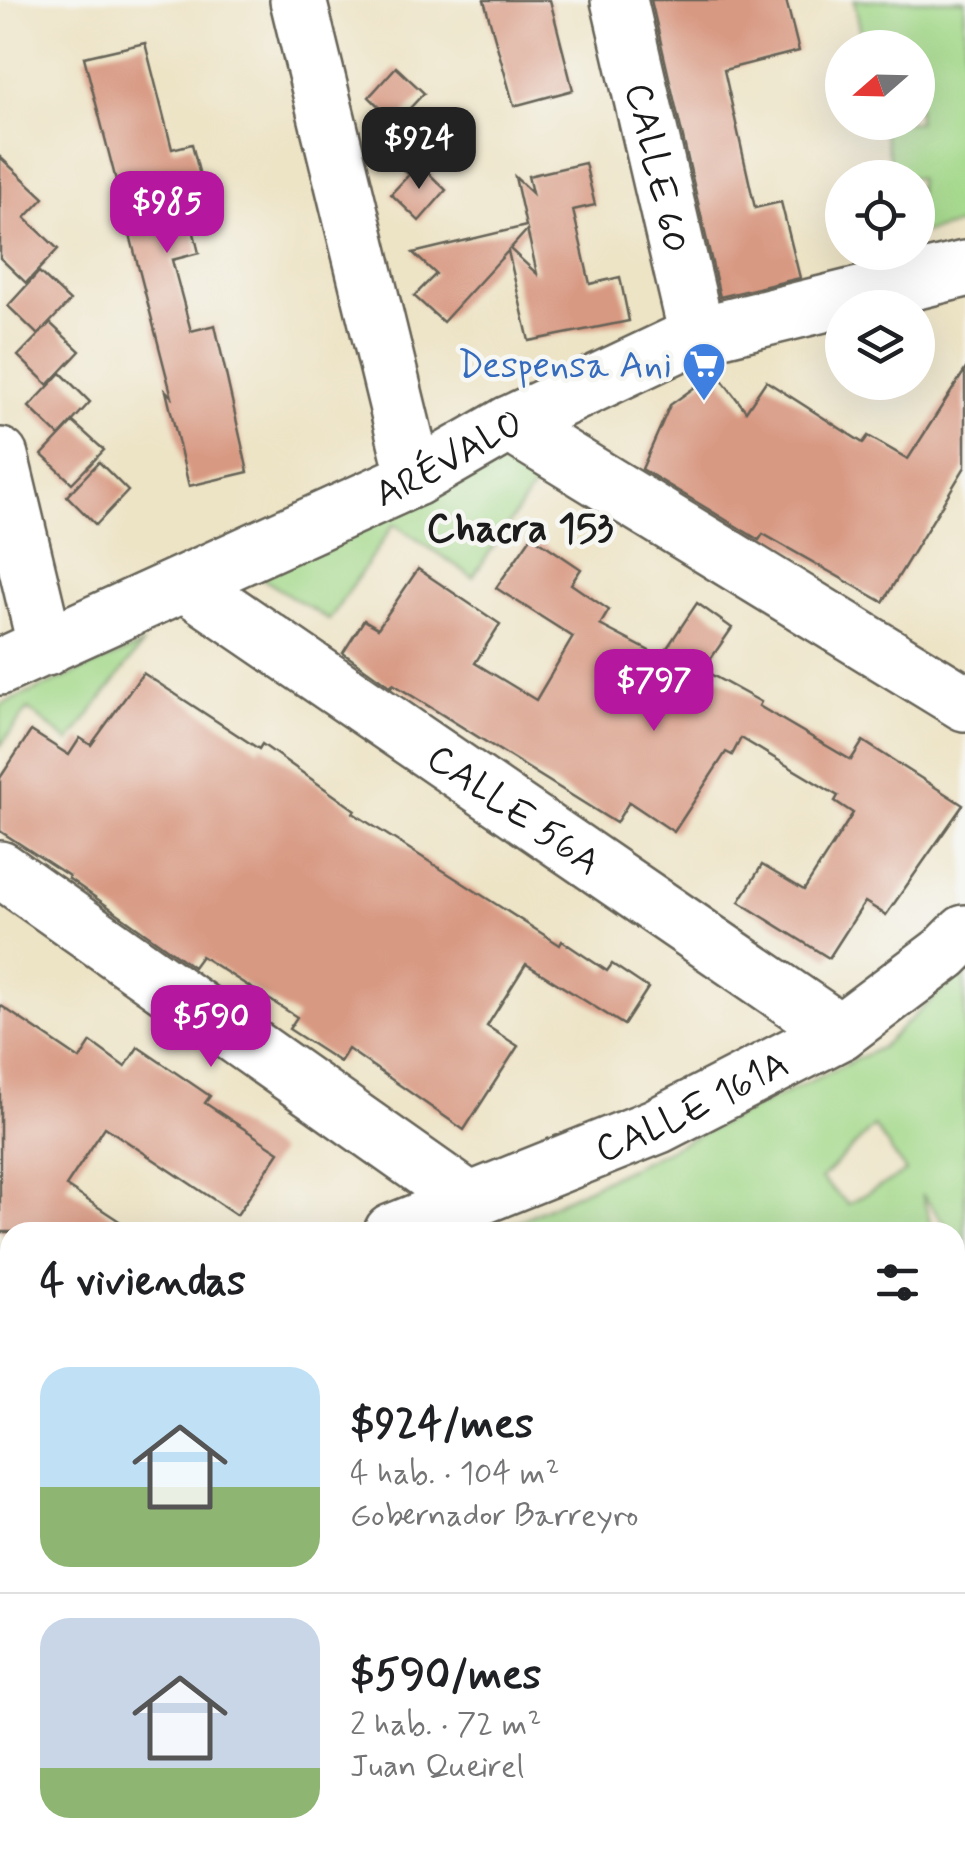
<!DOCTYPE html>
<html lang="es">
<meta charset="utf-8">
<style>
:root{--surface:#fff;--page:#f2f2f2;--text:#202124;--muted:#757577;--line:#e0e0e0;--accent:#b5179e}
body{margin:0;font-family:Mynerve,sans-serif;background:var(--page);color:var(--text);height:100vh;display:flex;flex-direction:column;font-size:38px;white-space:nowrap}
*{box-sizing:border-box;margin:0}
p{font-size:32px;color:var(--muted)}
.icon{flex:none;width:55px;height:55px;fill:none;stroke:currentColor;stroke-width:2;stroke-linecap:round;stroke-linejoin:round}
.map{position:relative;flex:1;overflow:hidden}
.side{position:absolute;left:0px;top:1222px;width:965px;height:642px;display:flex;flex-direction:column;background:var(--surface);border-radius:30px 30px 0 0;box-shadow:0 10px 40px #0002}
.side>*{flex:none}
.needle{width:65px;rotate:250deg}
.fabs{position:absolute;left:825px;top:30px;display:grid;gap:20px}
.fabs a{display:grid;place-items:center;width:110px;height:110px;border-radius:50%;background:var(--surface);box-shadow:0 10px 40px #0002;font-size:50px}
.price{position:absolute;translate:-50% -85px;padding:0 22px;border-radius:20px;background:var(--accent);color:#fff;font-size:32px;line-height:65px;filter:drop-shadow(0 2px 5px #0008)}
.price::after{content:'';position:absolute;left:50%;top:60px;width:30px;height:22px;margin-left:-15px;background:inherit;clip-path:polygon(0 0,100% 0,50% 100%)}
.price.active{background:#222;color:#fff}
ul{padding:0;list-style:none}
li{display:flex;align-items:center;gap:30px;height:250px;padding:0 40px}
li+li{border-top:2px solid var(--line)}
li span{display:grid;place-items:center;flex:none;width:280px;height:200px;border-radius:30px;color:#555}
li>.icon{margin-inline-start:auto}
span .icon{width:120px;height:120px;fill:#fffc;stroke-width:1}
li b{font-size:42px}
h2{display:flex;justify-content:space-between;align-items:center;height:120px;padding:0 40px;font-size:42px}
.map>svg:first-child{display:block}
.green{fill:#a3d889;stroke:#607a52;stroke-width:2.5;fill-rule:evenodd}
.water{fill:#4cb2cb;stroke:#346774;stroke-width:2.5}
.building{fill:#d89982;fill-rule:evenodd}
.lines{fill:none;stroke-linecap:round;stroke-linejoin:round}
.minor-casing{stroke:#656257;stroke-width:60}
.major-casing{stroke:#656257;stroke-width:60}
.minor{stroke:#fff;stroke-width:55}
.major{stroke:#f8bd89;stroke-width:55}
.labels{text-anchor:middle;stroke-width:9;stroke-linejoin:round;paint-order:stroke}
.street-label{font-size:38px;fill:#1c1c1c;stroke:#f6f6f2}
.shop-label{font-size:38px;fill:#366cbe;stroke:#f6f6f2;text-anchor:end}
.neighbourhood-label{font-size:40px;font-weight:bold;fill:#1c1c1c;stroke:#f6f6f2}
</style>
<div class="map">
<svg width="965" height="1864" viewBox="0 0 965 1864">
<rect width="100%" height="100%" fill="#f6f6f2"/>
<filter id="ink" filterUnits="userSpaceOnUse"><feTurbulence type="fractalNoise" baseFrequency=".01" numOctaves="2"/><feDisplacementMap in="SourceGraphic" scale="20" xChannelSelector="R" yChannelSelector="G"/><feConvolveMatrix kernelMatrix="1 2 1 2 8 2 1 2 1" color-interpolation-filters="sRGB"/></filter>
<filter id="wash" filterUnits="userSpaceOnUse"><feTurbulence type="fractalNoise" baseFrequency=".0048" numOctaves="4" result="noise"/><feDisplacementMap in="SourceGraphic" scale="40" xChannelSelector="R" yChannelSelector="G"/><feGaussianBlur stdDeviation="2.25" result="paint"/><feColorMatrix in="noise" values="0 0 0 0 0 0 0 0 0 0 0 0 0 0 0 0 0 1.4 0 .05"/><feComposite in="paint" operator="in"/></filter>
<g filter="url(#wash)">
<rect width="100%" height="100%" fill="#ede3c5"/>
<g class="green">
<polygon points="854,0 965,0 965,223 918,234 918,178 894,177 881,123 918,122 918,48 864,47"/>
<polygon points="505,458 537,482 473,577 394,524 329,620 252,572"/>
<polygon points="142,645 69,742 28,709 0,746 0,705"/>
<path d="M965,969V1252L955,1238V1232H951L922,1194L933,1232H496L880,1048ZM874,1126L906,1172L848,1204L821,1179Z"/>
<polygon points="10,1443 10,1855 392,1855 382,1864 0,1864 0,1447"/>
</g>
<polygon class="water" points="965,1681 965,1864 758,1864 769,1855 955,1855 955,1690"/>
<g id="blocks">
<g class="building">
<polygon points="484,0 550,0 573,90 514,106"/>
<polygon points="651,0 786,0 799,51 724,70 755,208 781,202 800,278 720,297"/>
<polygon points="145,43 172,149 192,144 208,208 189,213 199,253 172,260 191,331 215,325 248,472 189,486 166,391 172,397 84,57"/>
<polygon points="396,67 424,93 396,123 369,97"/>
<polygon points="406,117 434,143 407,173 379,147"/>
<polygon points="0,157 44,198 25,218 58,249 26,283 0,258"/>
<path d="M585,163L595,205L573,210L590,284L620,277L629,321L529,341L508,251L443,322L414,296L436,274L413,253L526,226L515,177L532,193L528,176ZM527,230L530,242L537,274L510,249Z"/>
<polygon points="419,164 446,190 419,221 391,194"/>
<polygon points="39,272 70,301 38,335 8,306"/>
<polygon points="50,323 80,351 48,385 18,356"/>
<polygon points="965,370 965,467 883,602 763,534 759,540 642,469 670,405 716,372 746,411 766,381 863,443 868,436 908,459"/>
<polygon points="61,373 90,402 59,436 29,407"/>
<polygon points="73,422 104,450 72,483 42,455"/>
<polygon points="99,462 128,491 96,525 67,496"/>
<polygon points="532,536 581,569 571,584 609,610 600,625 661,657 697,603 732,628 703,670 761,702 759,706 851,760 863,741 963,805 886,915 865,902 829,958 739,902 762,865 804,890 853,813 835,801 838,796 741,738 732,755 726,752 674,832 629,802 616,823 393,684 391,687 343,653 364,620 378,628 418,569 500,624 475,663 536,700 573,637 496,588"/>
<polygon points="143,673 259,749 262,744 355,810 353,813 560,945 562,941 607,971 612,964 648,988 624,1025 526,964 487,1026 518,1046 464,1130 348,1049 340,1062 289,1029 297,1017 201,956 193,967 68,878 69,876 0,831 0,778 31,731 69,755 80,738 91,745"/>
<polygon points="0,1005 80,1059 91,1042 125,1067 138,1047 210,1096 205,1103 279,1152 237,1215 105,1127 66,1186 136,1232 0,1232"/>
</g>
</g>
</g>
<g filter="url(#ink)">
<use href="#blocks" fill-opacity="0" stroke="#656257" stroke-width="2.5"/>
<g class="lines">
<defs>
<g id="minor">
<polyline points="298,0 415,478"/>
<path id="s1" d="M619,0L697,335"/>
<polyline points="509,424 965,703"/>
<polyline points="0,456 46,648"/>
<path id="s2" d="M186,584L840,1032"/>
<path id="s3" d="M0,667L415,478L509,424L697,335L965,269"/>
<polyline points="0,869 470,1201"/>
<path id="s4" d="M392,1232L657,1126L840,1032L945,953L965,933"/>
<polyline points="0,1295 10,1301"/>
<polyline points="0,1402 10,1398"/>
</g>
<g id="major">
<polyline points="955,1492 965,1478"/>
<polyline points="559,1864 568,1855"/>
</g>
</defs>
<use href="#minor" class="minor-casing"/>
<use href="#major" class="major-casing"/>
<use href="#minor" class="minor"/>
<use href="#major" class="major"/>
</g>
</g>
<defs>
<symbol id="supermarket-pin" viewBox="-11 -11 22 30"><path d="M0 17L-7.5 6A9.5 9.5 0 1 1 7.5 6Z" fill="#3f7fe0" stroke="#f6f6f2"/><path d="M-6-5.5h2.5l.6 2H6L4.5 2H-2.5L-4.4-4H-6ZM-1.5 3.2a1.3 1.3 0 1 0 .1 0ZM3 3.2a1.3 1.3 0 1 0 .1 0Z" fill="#fff"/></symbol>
</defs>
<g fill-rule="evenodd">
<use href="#supermarket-pin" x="679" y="339" width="50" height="68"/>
</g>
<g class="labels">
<g class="street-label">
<text dy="13" stroke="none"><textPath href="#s1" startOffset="172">CALLE 60</textPath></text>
<text dy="13" stroke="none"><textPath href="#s3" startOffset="495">ARÉVALO</textPath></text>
<text dy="13" stroke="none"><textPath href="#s2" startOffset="398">CALLE 56A</textPath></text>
<text dy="13" stroke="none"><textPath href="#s4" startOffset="325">CALLE 161A</textPath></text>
</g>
<g class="shop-label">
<text x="672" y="377">Despensa Ani</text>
</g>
<g class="neighbourhood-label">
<text x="520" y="541">Chacra 153</text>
</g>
</g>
</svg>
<div class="fabs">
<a><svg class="needle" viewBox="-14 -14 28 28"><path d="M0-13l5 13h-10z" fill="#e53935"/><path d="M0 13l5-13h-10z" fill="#757577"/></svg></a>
<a><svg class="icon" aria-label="locate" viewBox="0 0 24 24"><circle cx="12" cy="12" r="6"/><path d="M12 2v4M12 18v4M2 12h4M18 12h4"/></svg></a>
<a><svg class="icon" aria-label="layers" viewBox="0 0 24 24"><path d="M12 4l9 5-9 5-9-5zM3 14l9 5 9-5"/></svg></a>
</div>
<b class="price active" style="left:419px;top:192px">$924</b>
<b class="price" style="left:167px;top:256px">$985</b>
<b class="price" style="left:654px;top:734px">$797</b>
<b class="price" style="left:211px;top:1070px">$590</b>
<section class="side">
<h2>4 viviendas<svg class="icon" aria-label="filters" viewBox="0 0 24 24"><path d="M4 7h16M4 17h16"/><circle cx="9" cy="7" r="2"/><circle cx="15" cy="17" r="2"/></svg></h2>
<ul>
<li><span style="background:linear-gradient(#bfe0f5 60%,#8fb573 0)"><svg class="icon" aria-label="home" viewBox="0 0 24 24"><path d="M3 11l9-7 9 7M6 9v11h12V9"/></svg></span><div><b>$924/mes</b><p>4 hab. · 104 m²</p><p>Gobernador Barreyro</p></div></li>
<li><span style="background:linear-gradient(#c9d6e8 75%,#8fb573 0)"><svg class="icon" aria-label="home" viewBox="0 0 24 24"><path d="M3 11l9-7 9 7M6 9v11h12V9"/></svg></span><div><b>$590/mes</b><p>2 hab. · 72 m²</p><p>Juan Queirel</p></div></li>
</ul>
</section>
</div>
